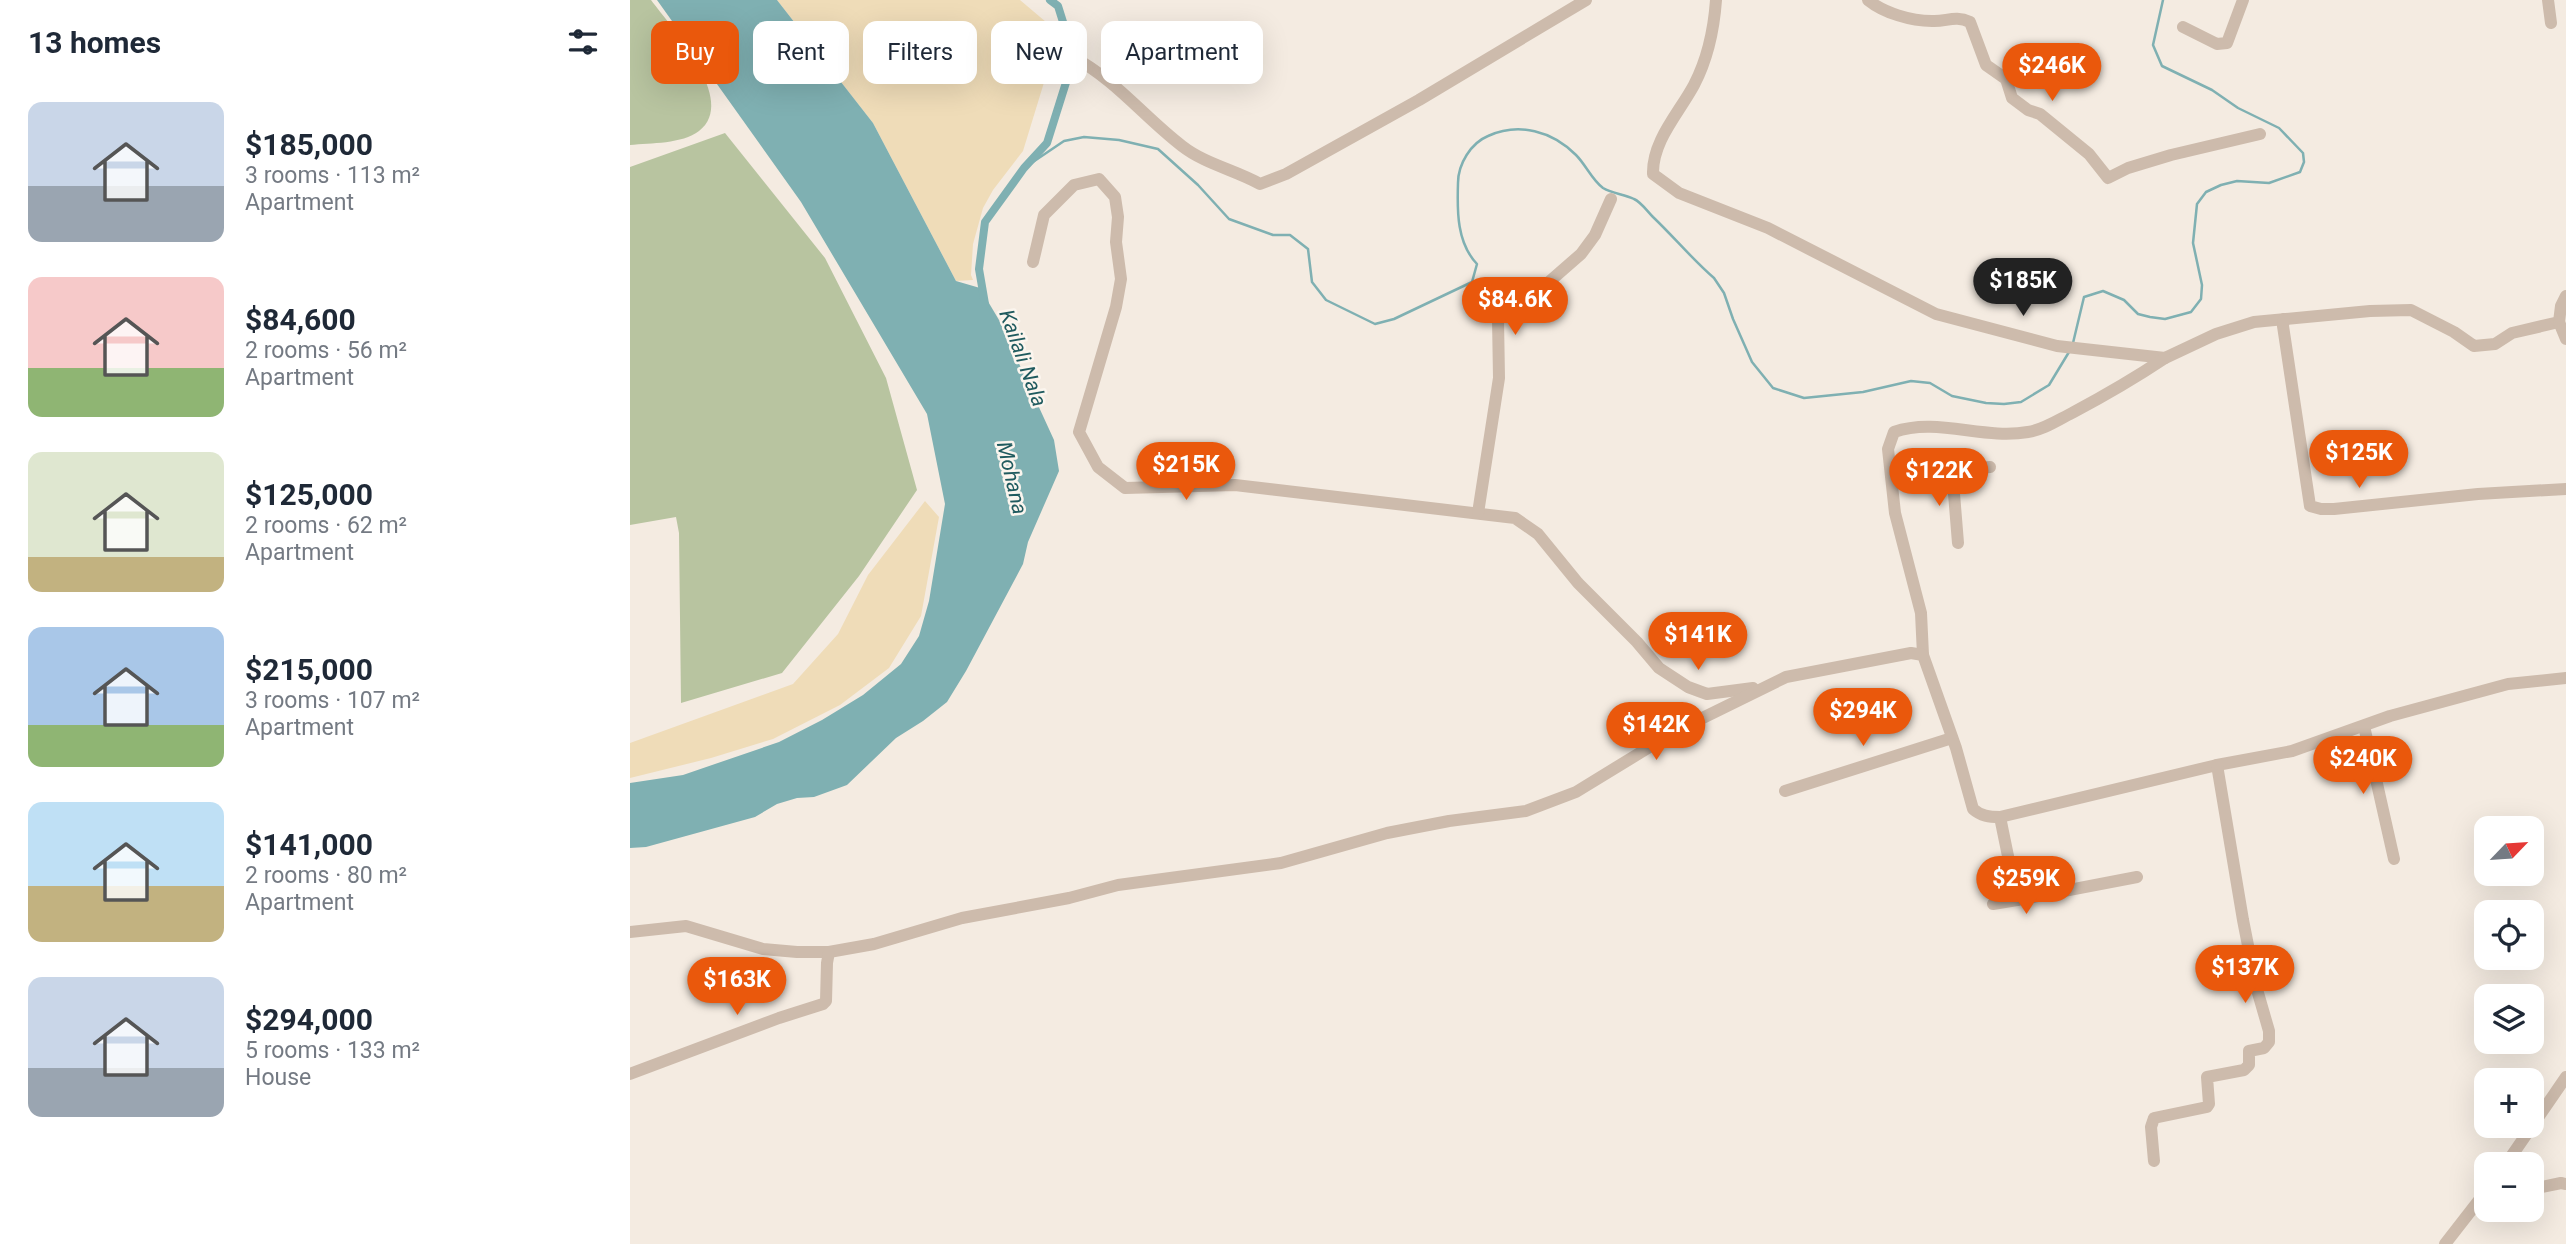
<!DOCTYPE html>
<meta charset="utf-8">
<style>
:root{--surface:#fff;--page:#f2f2f3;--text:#1f2937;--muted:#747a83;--accent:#ea580c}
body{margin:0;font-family:Roboto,sans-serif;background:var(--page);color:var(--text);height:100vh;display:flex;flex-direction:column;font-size:26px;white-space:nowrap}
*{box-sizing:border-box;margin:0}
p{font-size:23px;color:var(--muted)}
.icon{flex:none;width:38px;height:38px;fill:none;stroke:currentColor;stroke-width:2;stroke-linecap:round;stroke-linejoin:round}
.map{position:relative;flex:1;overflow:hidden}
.sheet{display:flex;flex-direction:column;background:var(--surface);width:630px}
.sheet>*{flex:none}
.top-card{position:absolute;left:21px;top:21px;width:665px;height:63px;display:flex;gap:14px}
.needle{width:46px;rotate:65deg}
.tools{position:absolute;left:1844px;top:816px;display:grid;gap:14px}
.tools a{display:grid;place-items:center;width:70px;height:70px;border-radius:14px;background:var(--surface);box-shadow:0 7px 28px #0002;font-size:35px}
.price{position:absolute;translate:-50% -60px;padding:0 16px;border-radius:24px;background:var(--accent);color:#fff;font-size:23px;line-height:46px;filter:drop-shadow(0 2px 4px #0008)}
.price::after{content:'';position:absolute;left:50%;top:42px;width:21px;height:16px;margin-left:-10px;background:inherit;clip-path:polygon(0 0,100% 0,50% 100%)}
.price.active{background:#222;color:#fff}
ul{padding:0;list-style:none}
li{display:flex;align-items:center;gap:21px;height:175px;padding:0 28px}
li span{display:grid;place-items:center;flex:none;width:196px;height:140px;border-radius:14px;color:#555}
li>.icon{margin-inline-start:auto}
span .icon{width:84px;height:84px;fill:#fffc;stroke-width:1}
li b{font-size:30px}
h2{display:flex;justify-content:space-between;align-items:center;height:84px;padding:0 28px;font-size:30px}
.tag{padding:0 24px;border-radius:14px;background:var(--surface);box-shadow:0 7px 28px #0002;font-size:24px;line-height:63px}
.tag.active{background:var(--accent);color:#fff}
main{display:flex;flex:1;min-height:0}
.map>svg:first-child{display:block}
.green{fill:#b8c4a0}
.sand{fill:#efdcb8}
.water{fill:#7fb0b2}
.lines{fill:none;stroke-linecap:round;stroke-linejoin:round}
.stream{stroke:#7fb0b2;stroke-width:2.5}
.canal{stroke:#7fb0b2;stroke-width:8}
.minor{stroke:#cdbbac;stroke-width:12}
.labels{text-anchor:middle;stroke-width:5;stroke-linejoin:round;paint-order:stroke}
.water-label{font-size:21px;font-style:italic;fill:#1f5a5e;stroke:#fbf5ee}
</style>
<main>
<section class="sheet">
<h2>13 homes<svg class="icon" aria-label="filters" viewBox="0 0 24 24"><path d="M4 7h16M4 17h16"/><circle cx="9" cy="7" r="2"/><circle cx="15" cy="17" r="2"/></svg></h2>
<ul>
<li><span style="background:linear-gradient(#c9d6e8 60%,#9aa5b1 0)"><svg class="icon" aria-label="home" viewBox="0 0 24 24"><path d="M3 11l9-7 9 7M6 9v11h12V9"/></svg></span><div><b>$185,000</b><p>3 rooms · 113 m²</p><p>Apartment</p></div></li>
<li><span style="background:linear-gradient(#f6c9c9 65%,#8fb573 0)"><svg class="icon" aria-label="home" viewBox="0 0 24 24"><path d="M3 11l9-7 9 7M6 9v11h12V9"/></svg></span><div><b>$84,600</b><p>2 rooms · 56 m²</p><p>Apartment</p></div></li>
<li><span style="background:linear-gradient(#dfe7d0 75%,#c2b280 0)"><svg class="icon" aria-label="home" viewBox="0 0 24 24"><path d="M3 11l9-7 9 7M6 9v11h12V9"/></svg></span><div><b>$125,000</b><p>2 rooms · 62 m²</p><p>Apartment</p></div></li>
<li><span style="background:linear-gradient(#a9c7e8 70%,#8fb573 0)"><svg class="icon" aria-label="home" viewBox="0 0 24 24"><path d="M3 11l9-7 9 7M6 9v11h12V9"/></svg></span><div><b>$215,000</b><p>3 rooms · 107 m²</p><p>Apartment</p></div></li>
<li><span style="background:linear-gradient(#bfe0f5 60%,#c2b280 0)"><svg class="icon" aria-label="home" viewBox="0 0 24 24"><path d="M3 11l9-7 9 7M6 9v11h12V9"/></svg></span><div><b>$141,000</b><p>2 rooms · 80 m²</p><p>Apartment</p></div></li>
<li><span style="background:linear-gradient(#c9d6e8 65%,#9aa5b1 0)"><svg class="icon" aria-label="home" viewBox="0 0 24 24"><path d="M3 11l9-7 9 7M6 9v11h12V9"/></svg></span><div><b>$294,000</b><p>5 rooms · 133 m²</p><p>House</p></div></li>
</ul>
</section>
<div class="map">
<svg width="1936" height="1244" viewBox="0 0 1936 1244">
<rect width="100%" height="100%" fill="#f4ebe1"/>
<g class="green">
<path d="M0,0H21C41,27 109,101 69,131C52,144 21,143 0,145Z"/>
<polygon points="95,133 195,258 256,378 287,490 229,576 152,673 51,703 49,533 46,517 0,525 0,167"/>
</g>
<g class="sand">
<polygon points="147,0 390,0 416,22 416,76 393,151 363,190 353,208 343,244 341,275 343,280 326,281 243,123"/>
<polygon points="295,501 309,517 291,616 259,668 210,705 143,739 81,758 0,778 0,743 163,684 208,634 238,575"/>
</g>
<polygon class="water" points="27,0 147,0 243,123 326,281 350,288 369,320 424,440 429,471 398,542 393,564 336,671 317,702 293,721 266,738 217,785 184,797 167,798 147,804 125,817 16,847 0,848 0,783 53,775 149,742 192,720 233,695 271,664 289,636 299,601 315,504 297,414 171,202"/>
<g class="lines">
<g class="stream">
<path d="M394,168L434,141L454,137L489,140L528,149L568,185L599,219L643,235H660L678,249L682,282L696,300L745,324L764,319L842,282L847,264C827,243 827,212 828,183C828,164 841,143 858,136C889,122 922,131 946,155C956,165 962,180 973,188C983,194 994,194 1004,199C1011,202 1017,211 1023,217C1044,237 1062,259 1084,278L1094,293L1103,319L1122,362L1143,388L1174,398L1233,392L1281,381L1300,383L1322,396L1356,403L1374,404L1391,402L1419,385L1439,352"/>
<polyline points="1443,343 1454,297 1473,291 1494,300 1508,314 1520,317 1535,319 1561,312 1571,299 1572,285 1563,243 1567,204 1576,192 1591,185 1607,181 1639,183 1670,172 1674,162 1673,153 1649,128 1608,108 1582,90 1532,66 1523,45 1533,0"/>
</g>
<polyline class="canal" points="355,304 349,269 355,222 394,168 417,143 444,57 428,6 420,0"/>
<g class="minor">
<path d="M1086,0C1084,28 1077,60 1064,85C1049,113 1022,141 1023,174L1049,193L1138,228L1306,314L1427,346L1535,358L1586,334L1624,322L1740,311L1781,310L1824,332L1844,346L1865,344L1882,333L1929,322L1931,306L1936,296"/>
<path d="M1238,0C1254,13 1281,21 1302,21C1316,22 1325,15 1340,22L1356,65L1376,79L1382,98L1398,110L1410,114L1459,154L1478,178L1498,168L1541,155L1630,134"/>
<polyline points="1918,0 1921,23"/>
<polyline points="1553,27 1587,44 1597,43 1613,0"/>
<path d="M443,57C486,80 514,117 552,146C575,164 605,170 630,184L656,174L789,100L956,0"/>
<polyline points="403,262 414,215 444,185 469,179 485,197 488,217 486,242 491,279 486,307 449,432 468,467 495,488 605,485 885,518 908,534 948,583 1007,642 1029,668 1058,687 1077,694 1123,688"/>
<polyline points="1654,319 1653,326 1680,506 1691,509 1704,509 1848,494 1936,489"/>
<polyline points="1929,322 1936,339"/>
<polyline points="1322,469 1328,543"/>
<polyline points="1261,475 1360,467"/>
<polyline points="848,513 869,378 868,319 874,311 896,302 951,254 965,235 981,199"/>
<path d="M1293,655L1291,613L1265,513L1258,449L1264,432C1307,417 1353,440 1398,432C1413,430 1428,420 1442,413C1474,396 1505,378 1535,358"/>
<polyline points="1734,726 1764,859"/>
<polyline points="1155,791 1322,738"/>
<polyline points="1370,817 1387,900 1507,877"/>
<polyline points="1363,904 1387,900"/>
<path d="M0,932L56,926L133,949L167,952H199L244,944L332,918L439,898L488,885L651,863L757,833L819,821L896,811L946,792L1044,732L1156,677L1281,653L1293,655L1326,748L1343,809C1351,816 1359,817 1370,817L1587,765L1662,751L1760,716L1878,684L1936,678"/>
<polyline points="0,1074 149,1018 193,1004 196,1001 197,963 199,952"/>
<polyline points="1524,1161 1521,1127 1524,1118 1577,1107 1579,1104 1577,1077 1614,1070 1619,1065 1619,1051 1634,1048 1639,1042 1639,1031 1626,986 1613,920 1587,765"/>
<polyline points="1876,1164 1936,1077"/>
<polyline points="1902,1189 1931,1183 1936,1184"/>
<polyline points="1815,1244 1857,1190"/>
</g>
</g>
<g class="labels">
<g class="water-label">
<text transform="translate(393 358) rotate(70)" y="7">Kailali Nala</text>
<text transform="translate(382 478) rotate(77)" y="7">Mohana</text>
</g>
</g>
</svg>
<div class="tools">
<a><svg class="needle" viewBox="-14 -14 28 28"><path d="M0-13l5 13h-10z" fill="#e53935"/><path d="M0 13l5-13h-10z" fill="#747a83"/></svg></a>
<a><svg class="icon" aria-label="locate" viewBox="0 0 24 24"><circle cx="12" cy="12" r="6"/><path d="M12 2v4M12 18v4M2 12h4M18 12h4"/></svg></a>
<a><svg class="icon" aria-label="layers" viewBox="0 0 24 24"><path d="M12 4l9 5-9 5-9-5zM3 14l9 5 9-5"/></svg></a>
<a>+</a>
<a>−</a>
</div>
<b class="price" style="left:1422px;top:103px">$246K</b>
<b class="price active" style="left:1393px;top:318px">$185K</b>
<b class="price" style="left:885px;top:337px">$84.6K</b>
<b class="price" style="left:1729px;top:490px">$125K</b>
<b class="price" style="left:556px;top:502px">$215K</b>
<b class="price" style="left:1309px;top:508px">$122K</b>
<b class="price" style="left:1068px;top:672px">$141K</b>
<b class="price" style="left:1233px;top:748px">$294K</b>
<b class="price" style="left:1026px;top:762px">$142K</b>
<b class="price" style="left:1733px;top:796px">$240K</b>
<b class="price" style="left:1396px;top:916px">$259K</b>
<b class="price" style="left:1615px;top:1005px">$137K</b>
<b class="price" style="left:107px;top:1017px">$163K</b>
<div class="top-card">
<a class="tag active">Buy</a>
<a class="tag">Rent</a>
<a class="tag">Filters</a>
<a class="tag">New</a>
<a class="tag">Apartment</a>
</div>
</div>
</main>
